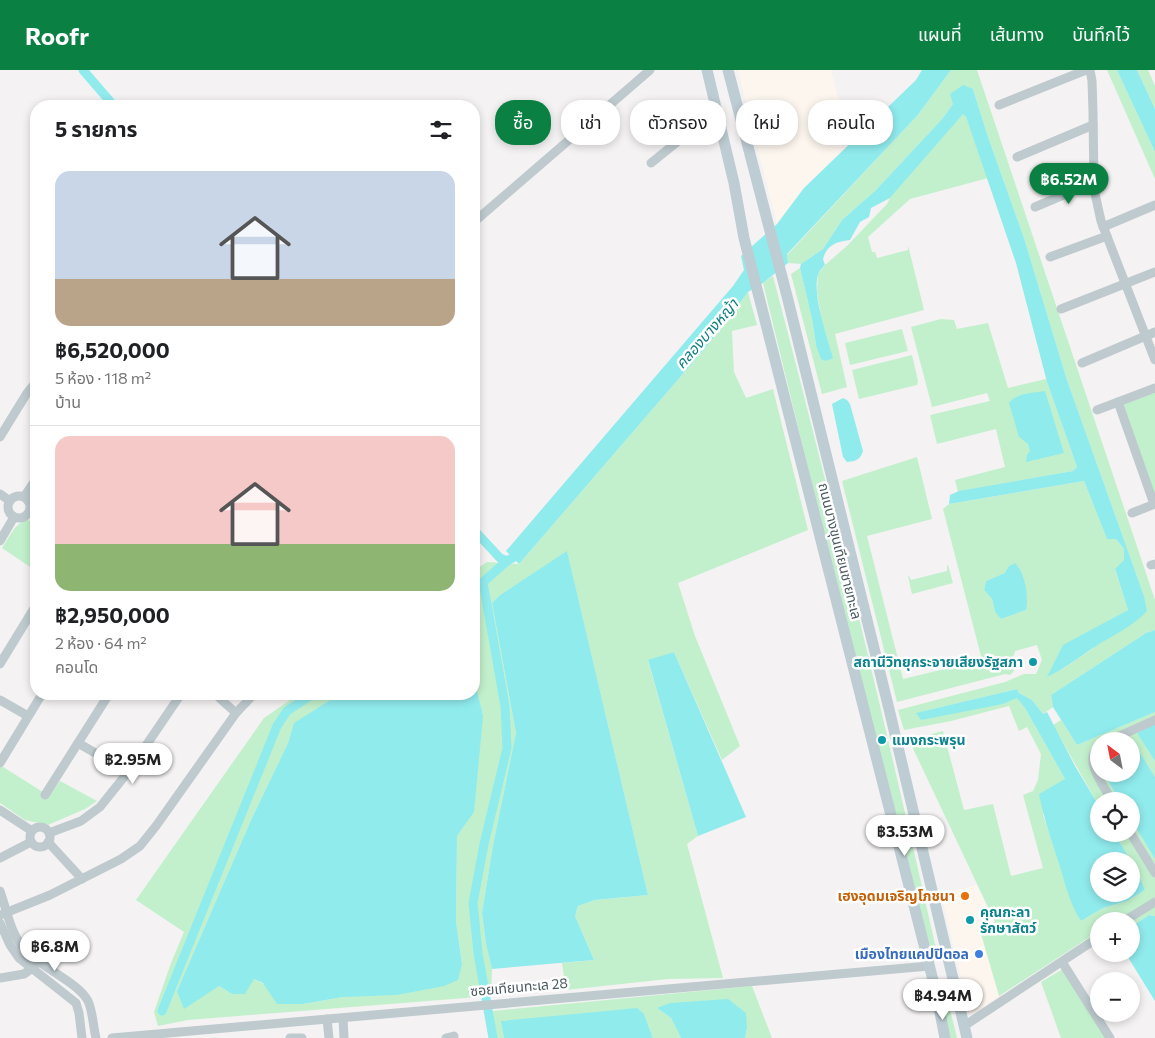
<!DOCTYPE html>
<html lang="th">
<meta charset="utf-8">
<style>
:root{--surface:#fff;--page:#f6f6f6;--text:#202124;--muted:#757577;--line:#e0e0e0;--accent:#0b8043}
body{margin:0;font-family:Commissioner,"Noto Sans Thai",sans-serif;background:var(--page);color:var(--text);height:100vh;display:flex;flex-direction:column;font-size:19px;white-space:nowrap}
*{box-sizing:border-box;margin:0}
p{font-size:16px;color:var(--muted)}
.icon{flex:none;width:28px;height:28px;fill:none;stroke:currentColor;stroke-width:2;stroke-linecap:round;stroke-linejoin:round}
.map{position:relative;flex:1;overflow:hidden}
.panel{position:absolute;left:30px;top:30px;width:450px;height:600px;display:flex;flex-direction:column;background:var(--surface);border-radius:20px;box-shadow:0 2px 8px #0003}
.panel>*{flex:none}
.hud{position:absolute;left:495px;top:30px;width:475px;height:45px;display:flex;gap:10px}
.needle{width:32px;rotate:328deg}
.fabs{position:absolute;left:1090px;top:662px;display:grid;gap:10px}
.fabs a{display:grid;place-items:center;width:50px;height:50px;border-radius:50%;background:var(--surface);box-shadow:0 2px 8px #0003;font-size:25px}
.price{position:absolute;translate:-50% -42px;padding:0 11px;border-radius:18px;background:#fff;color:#222;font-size:16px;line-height:32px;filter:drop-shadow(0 1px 2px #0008)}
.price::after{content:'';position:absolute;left:50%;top:30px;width:15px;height:11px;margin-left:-8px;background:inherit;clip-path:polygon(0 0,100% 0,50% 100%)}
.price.on{background:var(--accent);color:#fff}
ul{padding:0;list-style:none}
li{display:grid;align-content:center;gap:10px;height:265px;padding:0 25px}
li+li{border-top:1px solid var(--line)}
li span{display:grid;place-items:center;height:155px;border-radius:15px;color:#555}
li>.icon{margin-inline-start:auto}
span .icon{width:90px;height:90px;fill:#fffc;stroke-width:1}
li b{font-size:21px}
h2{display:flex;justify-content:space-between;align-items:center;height:60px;padding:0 25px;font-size:21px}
.pill{padding:0 18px;border-radius:20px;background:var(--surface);box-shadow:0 2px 8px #0003;font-size:18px;line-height:45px}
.pill.on{background:var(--accent);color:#fff}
header{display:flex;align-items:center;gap:30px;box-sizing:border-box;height:70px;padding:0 25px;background:var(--accent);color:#fff}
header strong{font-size:24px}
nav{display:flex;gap:28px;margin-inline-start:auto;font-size:18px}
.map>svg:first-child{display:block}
.commercial{fill:#fdf6ee}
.green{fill:#c2f0cc;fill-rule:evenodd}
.water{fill:#90ebed;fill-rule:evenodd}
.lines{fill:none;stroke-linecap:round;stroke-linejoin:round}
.canal{stroke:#90ebed;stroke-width:9}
.street{stroke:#becace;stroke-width:9}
.secondary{stroke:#beccd3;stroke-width:11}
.culture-dot{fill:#0f9aa8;stroke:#fff;stroke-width:2}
.food-dot{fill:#e8710a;stroke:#fff;stroke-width:2}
.shop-dot{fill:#3f7fe0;stroke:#fff;stroke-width:2}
.labels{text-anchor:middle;stroke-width:5;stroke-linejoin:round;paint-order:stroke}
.street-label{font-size:14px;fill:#4a5a60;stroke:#fff}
.culture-label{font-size:14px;font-weight:bold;fill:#0d838f;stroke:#fff;text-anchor:start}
.food-label{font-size:14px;font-weight:bold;fill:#c56008;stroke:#fff;text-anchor:end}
.shop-label{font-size:14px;font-weight:bold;fill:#366cbe;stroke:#fff;text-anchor:end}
.water-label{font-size:15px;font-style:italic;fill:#0e7e81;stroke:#fff}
</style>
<header>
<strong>Roofr</strong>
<nav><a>แผนที่</a><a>เส้นทาง</a><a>บันทึกไว้</a></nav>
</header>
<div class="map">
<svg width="1155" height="968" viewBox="0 0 1155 968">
<rect width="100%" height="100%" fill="#f4f2f3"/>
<g class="commercial">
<polygon points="738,0 831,0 850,74 804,118 777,154"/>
<polygon points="977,815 1022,911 970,945 941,824"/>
</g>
<g class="green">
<path d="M951,0H977L1155,530V560L1146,563L1051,625L1053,637L1043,644L1032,630L1019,623L1017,619L917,643L1003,634L1017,627L1025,638L1065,709L1043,745L1064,808L1077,844L1081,851L1103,838L1127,831L1145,820L1138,803L1115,764H1131V749L1155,789V846L1149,845L1131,857V851H1099V861L999,926L979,857L995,852L909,670L943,661L964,740L993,734L1011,806L1043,798L1023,725L1033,721L1038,710L1041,684L1027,657L1019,661L1009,636L951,651L904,660L898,640L1005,612L1024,604H1036L1042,590L1037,575L1015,581L1012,591L1014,601L1010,605L1005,604L897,632L842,411L917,387L932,449L867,466L903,609L982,590L943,439L949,434L1084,411L1107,469H1116L1124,479V490L1115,500L1128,540L1108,551L1061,600L1092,579L1144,526L1067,310L1024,168L987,64L973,19L953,34L942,49L876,120L842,150L823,179L801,194L788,193L787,185L917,46ZM1009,496H1018L1025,514L1026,540L1001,549L995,542L992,529L984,520L986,511L1006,503Z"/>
<polygon points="1107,0 1117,0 1155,82 1155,109"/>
<polygon points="1137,0 1148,0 1155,16 1155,39"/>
<polygon points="963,43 966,47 988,108 910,129 868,167 872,182 875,182 877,188 908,180 908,175 924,240 835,264 847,317 822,324 791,204 800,198 812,249 816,275 821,246 817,222 818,204 825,195 848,175 887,134 890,128"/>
<path d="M773,206C832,431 886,656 937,883L935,885H932L831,493L763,213Z"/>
<polygon points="748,222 757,255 732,261 734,302 746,328 773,319 808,460 678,513 695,566 740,676 722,690 674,582 648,591 698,766 687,774 723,908 668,909 566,920 562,893 594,890 575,846 578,836 595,830 648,825 567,482 500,525 492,533 516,663 493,775 482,843 486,874 492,899 491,926 188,950 158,956 154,942 171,893 184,862 136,830 264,648 299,624 340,624 294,654 288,673 251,750 177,921 219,916 232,924 254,909 303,934 343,927 462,893 456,851 457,766 474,741 476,618 474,617 474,501 487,492 519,494 707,276"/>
<polygon points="941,249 954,250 957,259 988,253 1008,318 1046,309 1077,397 1073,401 958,422 955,410 1005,397 996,359 937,374 930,345 990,331 987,323 932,337 911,257"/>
<polygon points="902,259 908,281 850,295 845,273"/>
<polygon points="912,285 918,311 917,315 859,329 852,300"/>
<polygon points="1155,322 1155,429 1122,333"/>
<path d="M28,450L36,456V501L2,478C9,468 16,451 28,450Z"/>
<polygon points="947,495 948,495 953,513 912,524 908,506 909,506 911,510 947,501"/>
<polygon points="1155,642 1155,654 1138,663 1155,691 1155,707 1131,668 1123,671 1099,671 1099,704 1104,704 1120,731 1099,731 1099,736 1053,655 1061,650 1077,675"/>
<polygon points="0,695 49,726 60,711 97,731 85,739 48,755 25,750 0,733"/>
<polygon points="1063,899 1106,968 1061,968 1041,912"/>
<polygon points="941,909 943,911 957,968 950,968 939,910"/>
<polygon points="752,916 772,968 745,968 747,958 657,938 671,948 681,968 653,968 644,944 502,951 504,968 496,968 493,941"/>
</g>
<g class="water">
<polygon points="922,0 951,0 917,46 787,184 788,193 763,213 748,222 707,276 519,494 506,481 733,216 744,200 741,186 777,154 804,118 916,10"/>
<polygon points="1117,0 1137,0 1155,39 1155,82"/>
<path d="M963,15L973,19L987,64L1024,168L1067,310L1144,526L1147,541C1133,557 1111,566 1093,578C1078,588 1064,599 1047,607L1063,575L1128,540L1115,499L1124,490V479L1116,469H1107L1084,411L949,434L950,425L959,421L1073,401L1077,397L1047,312L1016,193L966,47L963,44L890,128L871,138L869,147L860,152L850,170C835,172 827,175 823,189L825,195C823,197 819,201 818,205C812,223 827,268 833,288L826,291L821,289L816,275L812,249L800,198L801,194L823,179L842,150L876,120L942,49L953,34L950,24Z"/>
<path d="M1045,321L1064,383L1026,392L1027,385L1030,381L1028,374L1019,367L1009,333C1016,323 1033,323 1045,321Z"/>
<path d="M843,328L847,330L850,334L863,381C860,390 856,391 847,392L843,387L832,334Z"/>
<polygon points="567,481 648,825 595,830 578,836 575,846 594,890 492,899 486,874 482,843 493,775 516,663 492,533 500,525"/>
<path d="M1015,493C1025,502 1029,527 1026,540L1001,549L995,542L992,529L984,520L986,511L1005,503L1009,496Z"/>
<polygon points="1155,560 1155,642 1077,675 1053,637 1051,625 1146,563"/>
<polygon points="674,582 746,747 698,766 648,590"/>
<polygon points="474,617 476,617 483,646 474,742 457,766 456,851 462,894 458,910 444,916 397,925 343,927 303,934 277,934 263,913 254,909 245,924 232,924 219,916 184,939 177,921 251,750 288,673 294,653 340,624 474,624"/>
<path d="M1017,619L1019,623L1032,630L1043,644L1047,642L1075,696L1099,736V764H1115L1138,803L1145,820L1127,831L1103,838L1081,851C1071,836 1066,817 1061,800C1053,775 1044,750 1039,724L1065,709L1025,638L1017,628L1003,634L921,650L916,643ZM1099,791H1131V824H1099Z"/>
<polygon points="1155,654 1155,691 1137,663"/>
<polygon points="1131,668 1155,707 1155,789 1131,749 1131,731 1120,731 1104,704 1131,704 1131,671 1123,671"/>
<polygon points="1149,845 1155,846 1155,931 1126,884 1131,884 1131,857"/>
<polygon points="728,929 746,943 747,958 745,968 681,968 671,948 657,938 670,933"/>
<polygon points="637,938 644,944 653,968 504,968 501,951"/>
</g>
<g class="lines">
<g class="canal">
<polyline points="83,0 114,36"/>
<polyline points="474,460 500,488 507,491 514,487 521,479"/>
<polyline points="483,512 505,636 507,678 484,774 473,833 478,883 493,968"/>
<polyline points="474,520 507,491"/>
<polyline points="162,941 277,656 287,641 313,624"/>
</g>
<g class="street">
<polyline points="1090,0 1092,11 1093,42 1094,119 1101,151 1155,290"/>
<polyline points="999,35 1086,0"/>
<polyline points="1017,87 1093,55"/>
<polyline points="651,93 697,56 719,49"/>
<polyline points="1035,137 1094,112"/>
<polyline points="474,152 650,0"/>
<polyline points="1103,157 1155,135"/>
<polyline points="1050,187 1107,166"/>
<polyline points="1061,239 1155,202"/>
<polyline points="1082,293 1155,262"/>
<polyline points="1118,332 1154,434"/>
<polyline points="1097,340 1155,318"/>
<polyline points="0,367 27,323 36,312"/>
<polyline points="0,424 10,431"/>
<circle cx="19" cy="437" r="11"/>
<polyline points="24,427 36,409"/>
<polyline points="1132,443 1155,434"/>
<polyline points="0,471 14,447"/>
<polyline points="1151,495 1155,494"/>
<polyline points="0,594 36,535"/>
<polyline points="215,624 236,643"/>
<polyline points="0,630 28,646"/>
<polyline points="1108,671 1155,650"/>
<polyline points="78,673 128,702"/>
<path d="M1099,677C1082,690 1105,717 1112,731"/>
<polyline points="0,693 42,624"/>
<polyline points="45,725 109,624"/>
<polyline points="0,740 32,761"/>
<circle cx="40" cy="767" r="10"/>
<polyline points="49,763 81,751 100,737 128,702 181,624"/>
<polyline points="1131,764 1155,803"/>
<polyline points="48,772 82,809"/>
<polyline points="0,788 31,772"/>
<path d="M0,821C6,838 10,860 21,875C36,896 78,911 88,931C93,942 93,956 96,968"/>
<polyline points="0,845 50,825 121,789 140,776 156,756 236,643 254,624"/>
<polyline points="1124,851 1155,832"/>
<polyline points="0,853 10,875 19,888 76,933 79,943 82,968"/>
<polyline points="1062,892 1110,968"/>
<polyline points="0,908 24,904 35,896"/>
<polyline points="343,948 344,968"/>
<polyline points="327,949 329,968"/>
<polyline points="964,956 1099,867"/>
<polyline points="112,968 929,896"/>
<polyline points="290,968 302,968"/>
<polyline points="446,968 454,966"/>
</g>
<g class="secondary">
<polyline points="707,0 734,113 744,168 936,922 945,968"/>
<polyline points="728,0 787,226 889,639 967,968"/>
</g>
</g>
<g class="culture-dot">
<circle cx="1033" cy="592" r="5"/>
<circle cx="882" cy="670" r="5"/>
<circle cx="970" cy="850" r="5"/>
</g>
<circle class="food-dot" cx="965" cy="826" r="5"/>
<circle class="shop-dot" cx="979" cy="884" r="5"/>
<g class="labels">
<g class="street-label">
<text transform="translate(840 481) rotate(76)" y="5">ถนนบางขุนเทียนชายทะเล</text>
<text transform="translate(519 917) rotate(-5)" y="5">ซอยเทียนทะเล 28</text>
</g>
<g class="culture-label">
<text x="1023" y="597" text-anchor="end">สถานีวิทยุกระจายเสียงรัฐสภา</text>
<text x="892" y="675">แมงกระพรุน</text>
<text x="980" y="847">คุณกะลา<tspan x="980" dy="16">รักษาสัตว์</tspan></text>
</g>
<g class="food-label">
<text x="955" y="831">เฮงอุดมเจริญโภชนา</text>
</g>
<g class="shop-label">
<text x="969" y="889">เมืองไทยแคปปิตอล</text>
</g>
<g class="water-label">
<text transform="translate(707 264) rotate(-49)" y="5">คลองบางหญ้า</text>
</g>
</g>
</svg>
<div class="fabs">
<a><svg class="needle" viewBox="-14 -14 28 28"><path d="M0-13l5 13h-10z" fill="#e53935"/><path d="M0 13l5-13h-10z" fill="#757577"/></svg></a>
<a><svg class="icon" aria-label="locate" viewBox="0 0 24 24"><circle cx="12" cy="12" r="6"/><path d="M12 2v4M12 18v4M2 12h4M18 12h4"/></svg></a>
<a><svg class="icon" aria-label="layers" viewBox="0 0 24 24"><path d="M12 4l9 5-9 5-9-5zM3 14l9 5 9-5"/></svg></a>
<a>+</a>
<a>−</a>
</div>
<b class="price on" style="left:1069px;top:135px">฿6.52M</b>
<b class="price" style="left:133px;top:715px">฿2.95M</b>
<b class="price" style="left:905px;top:787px">฿3.53M</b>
<b class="price" style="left:55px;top:902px">฿6.8M</b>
<b class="price" style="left:943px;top:951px">฿4.94M</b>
<div class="hud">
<a class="pill on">ซื้อ</a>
<a class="pill">เช่า</a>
<a class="pill">ตัวกรอง</a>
<a class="pill">ใหม่</a>
<a class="pill">คอนโด</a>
</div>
<section class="panel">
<h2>5 รายการ<svg class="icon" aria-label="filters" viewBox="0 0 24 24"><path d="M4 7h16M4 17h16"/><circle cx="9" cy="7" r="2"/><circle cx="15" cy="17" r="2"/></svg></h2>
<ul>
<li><span style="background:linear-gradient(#c9d6e8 70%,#b9a48a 0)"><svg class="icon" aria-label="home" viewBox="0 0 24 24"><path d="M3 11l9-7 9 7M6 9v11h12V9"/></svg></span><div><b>฿6,520,000</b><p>5 ห้อง · 118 m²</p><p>บ้าน</p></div></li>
<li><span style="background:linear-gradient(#f6c9c9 70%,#8fb573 0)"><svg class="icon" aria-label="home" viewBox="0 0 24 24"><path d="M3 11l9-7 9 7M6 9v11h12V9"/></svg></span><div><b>฿2,950,000</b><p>2 ห้อง · 64 m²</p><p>คอนโด</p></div></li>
</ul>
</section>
</div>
